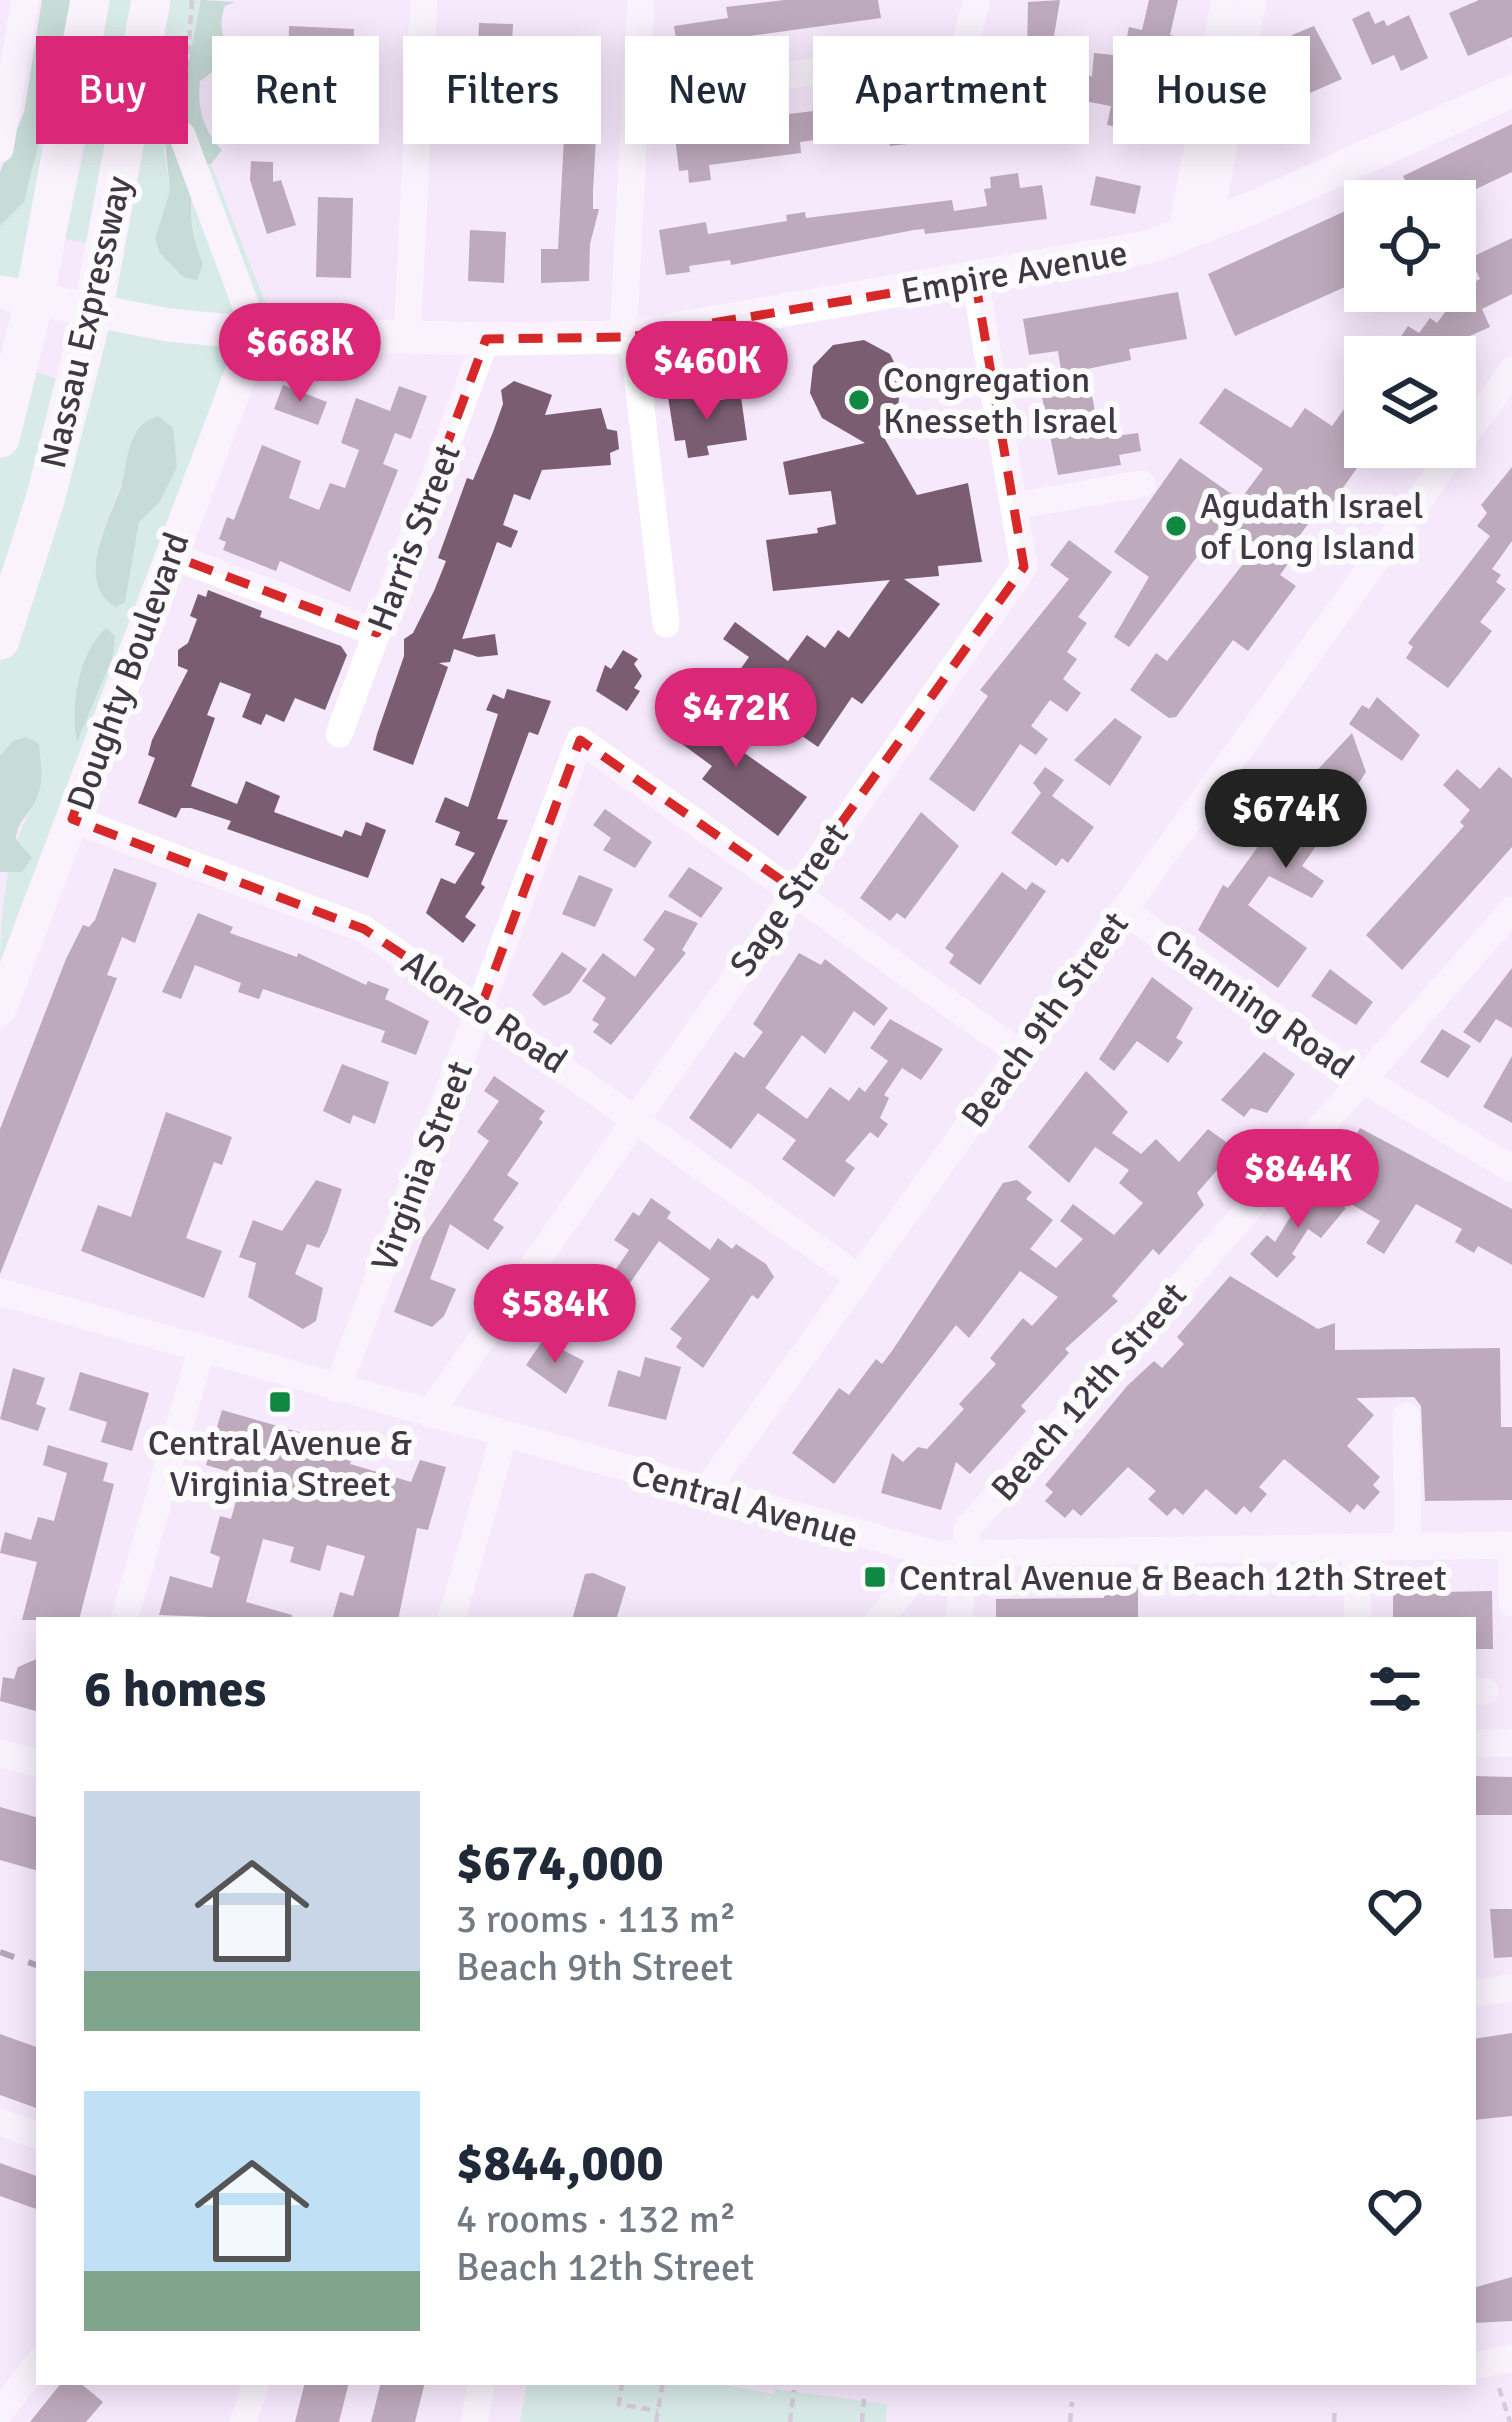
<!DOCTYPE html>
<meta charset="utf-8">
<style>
:root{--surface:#fff;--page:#f2f2f3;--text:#1f2937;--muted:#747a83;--accent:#db2777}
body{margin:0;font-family:Signika,sans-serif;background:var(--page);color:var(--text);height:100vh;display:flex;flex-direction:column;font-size:45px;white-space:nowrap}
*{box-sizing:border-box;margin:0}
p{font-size:39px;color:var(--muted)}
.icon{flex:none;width:66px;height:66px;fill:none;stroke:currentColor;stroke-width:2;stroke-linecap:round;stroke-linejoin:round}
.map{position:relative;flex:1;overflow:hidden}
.side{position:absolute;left:36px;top:1617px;width:1440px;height:768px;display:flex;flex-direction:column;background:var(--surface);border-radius:0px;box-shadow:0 6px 30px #0003}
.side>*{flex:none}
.guide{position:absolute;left:36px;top:36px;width:1440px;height:108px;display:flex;gap:24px}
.tools{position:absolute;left:1344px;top:180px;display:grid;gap:24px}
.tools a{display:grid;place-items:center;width:132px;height:132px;border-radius:0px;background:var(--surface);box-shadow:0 6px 30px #0003;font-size:60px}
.price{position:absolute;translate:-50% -102px;padding:0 27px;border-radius:42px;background:var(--accent);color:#fff;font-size:39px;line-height:78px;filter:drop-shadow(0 3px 6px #0008)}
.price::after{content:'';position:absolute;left:50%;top:72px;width:36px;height:27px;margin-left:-18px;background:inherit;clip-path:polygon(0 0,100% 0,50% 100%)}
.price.selected{background:#222;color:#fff}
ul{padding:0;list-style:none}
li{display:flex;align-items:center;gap:36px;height:300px;padding:0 48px}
li span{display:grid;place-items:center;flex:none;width:336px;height:240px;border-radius:0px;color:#555}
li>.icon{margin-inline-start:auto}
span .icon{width:144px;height:144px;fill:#fffc;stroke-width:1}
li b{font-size:51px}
h2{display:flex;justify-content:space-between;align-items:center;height:144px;padding:0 48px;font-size:51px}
.tag{padding:0 42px;border-radius:0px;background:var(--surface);box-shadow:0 6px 30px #0003;font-size:42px;line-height:108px}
.tag.selected{background:var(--accent);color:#fff}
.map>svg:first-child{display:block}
.green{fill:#b7edd2;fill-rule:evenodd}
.forest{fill:#8ecaac}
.building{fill:#7b5d71}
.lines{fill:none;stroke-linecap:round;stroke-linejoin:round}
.path{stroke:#afa4b4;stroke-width:4.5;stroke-dasharray:9 6;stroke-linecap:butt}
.minor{stroke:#fff;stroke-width:27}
.major{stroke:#fff;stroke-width:33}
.highway{stroke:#fff;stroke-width:39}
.rail{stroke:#5e5462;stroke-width:6;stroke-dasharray:15 15;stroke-linecap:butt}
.marked{fill:none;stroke:#d62828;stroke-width:9;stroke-dasharray:24 15;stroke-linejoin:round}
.poi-dot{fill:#108841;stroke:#fbfbfb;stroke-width:4.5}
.labels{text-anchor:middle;stroke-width:12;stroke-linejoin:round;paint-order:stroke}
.street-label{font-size:36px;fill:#413845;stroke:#fbfbfb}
.poi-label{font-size:36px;fill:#413845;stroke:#fbfbfb;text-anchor:start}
</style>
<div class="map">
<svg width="1512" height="2422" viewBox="0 0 1512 2422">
<rect width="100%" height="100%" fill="#f6e9fc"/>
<g class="green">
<polygon points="75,0 31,296 0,286 0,226 24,202"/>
<polygon points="101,0 146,0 99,246 65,239 99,82"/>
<path d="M163,0H201L184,85L186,107L164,149L170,191L203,264C189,231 187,199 198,164H211L277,333L111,297Z"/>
<path d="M110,324L247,340L0,1000C0,932 0,859 34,804L0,756V660ZM121,484L159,503L139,522L125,602L98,546Z"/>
<polygon points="22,368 64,381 0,627 0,458"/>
<polygon points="527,2382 708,2382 774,2394 775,2389 887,2404 886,2422 520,2422"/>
</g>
<g class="forest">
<polygon points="42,0 75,0 24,202 0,226 0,172 24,112"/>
<path d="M201,0L235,2L225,6C213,36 233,57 253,78L212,72L200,81C197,107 203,131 222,150L211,164H198C187,199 189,231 203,264L197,280L183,277L160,253L155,239L170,191L165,138L186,107L184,85Z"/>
<path d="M158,416L173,428L177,467L159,503L139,522L125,602L116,607C73,583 110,519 121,487C127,467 126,441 142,425C145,421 153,418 158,416Z"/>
<path d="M106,628L115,636L113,656L77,742C70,707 78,653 106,628Z"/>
<path d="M26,737L39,744C41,766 45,784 34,804C26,818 17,822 16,839L32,858L22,872H0V756L13,741Z"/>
</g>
<g class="building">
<polygon points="784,0 878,0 881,18 677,46 674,26 728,18 726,7"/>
<polygon points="1060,0 1051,54 1092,77 1094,53 1123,56 1129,27 1142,30 1149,0 1178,0 1170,35 1179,37 1165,92 1159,92 1154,134 1107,125 1111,106 1084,101 1085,93 1050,74 1040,90 1013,76 1027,50 1028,2"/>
<polygon points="1479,0 1512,0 1512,37 1468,56 1449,13"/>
<polygon points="1369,11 1375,24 1384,20 1387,26 1409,15 1428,58 1401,71 1394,55 1372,65 1352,19"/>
<polygon points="479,23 513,24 512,42 533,43 531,92 541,93 540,117 597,120 593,191 593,209 599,209 590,244 589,281 541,283 541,249 558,249 564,138 486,135 488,68 477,67"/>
<polygon points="289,26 354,29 351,142 330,141 331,122 301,120 304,68 288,68"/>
<polygon points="1314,26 1342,79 1294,100 1302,119 1286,126 1283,136 1272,139 1255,132 1259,83 1269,79 1267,73 1297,59 1292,35"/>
<polygon points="930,97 931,103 941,105 994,97 998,121 984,123 986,135 890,146 888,130 800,142 801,153 709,165 711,180 689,183 688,170 679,171 674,128"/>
<polygon points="1512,124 1512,172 1472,191 1475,198 1455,207 1455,201 1368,201 1406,183 1403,176"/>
<polygon points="251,161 273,162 273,182 281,180 296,225 267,234 250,180"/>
<polygon points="1018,173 1020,188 1042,185 1047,219 925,234 924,229 914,230 731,265 730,260 689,266 690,272 666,275 659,230 706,222 708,234 787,221 786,215 805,212 806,218 952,200 954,211 987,206 984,189 991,188 990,177"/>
<polygon points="1096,176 1141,186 1135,214 1090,205"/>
<polygon points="318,197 353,198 351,278 316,277"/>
<polygon points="1365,202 1365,278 1235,336 1208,274"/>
<polygon points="470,230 506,232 504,283 468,281"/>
<polygon points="1512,238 1512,294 1482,309 1490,327 1454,343 1444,357 1415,357 1396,344 1408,326 1419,333 1430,318 1437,323 1455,299 1452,292 1480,279 1470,258"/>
<polygon points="1178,292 1187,339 1129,349 1131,360 1087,369 1100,438 1138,433 1141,451 1119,455 1121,465 1058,475 1041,392 1064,388 1058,351 1029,355 1023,319"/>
<polygon points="864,340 890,354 902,378 898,406 878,427 917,495 968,483 982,562 938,566 939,576 904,579 940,604 862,704 852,697 818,747 772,715 791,687 766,669 752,689 735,677 749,657 723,639 735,622 788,661 807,635 825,648 838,630 849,638 890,580 773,591 766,540 818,533 817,528 836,524 831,491 789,495 783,462 865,443 822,418 810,393 813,366 833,345"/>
<polygon points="514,381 552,395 545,415 601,408 607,429 617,431 619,449 610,453 611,465 542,470 530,500 514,494 503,525 518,531 511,548 497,542 462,639 495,634 498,655 478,657 454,649 450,662 439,663 448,667 413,765 373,750 377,734 404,656 404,639 413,633 434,591 446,561 438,558 467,478 473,480 493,432 503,404 501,390"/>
<polygon points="283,385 327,402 318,425 274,409"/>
<polygon points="399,386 427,396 411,439 395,433 383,464 398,470 350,592 280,561 276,571 223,550 226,542 219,539 227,517 234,520 262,445 301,461 289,498 319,510 330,483 345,488 359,450 341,443 356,398 390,411"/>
<polygon points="1225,388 1291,428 1305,408 1332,426 1355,394 1365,401 1365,457 1317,524 1311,520 1289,550 1295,554 1280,575 1296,586 1248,651 1233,640 1176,717 1169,718 1130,690 1156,653 1167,661 1258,545 1224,521 1129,647 1114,637 1149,577 1114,552 1180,458 1240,500 1263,469 1199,423"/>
<polygon points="696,393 697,403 741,397 747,440 707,446 709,455 688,458 685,440 675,441 668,397"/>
<polygon points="1512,467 1512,541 1492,569 1501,575 1496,582 1506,589 1480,622 1492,631 1448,688 1406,658 1413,647 1408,643 1490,536 1477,526 1487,513 1481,505"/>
<polygon points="1069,540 1112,572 1078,617 1087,623 1067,652 1077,659 1063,679 1081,693 1067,712 1050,700 1031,726 1048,739 1036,755 1020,744 974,812 929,779 988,696 980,690 1069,579 1050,565"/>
<polygon points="208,590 262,611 260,617 341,646 347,655 325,710 295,698 284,722 266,714 261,725 242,717 251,694 220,682 207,715 215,718 191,786 237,804 246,781 280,796 274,812 342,837 345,830 361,836 366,822 386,830 368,878 227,829 231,821 191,808 181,808 176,818 138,803 155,758 148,755 152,740 188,670 178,666 178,650 188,643 197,619 190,616 198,594 206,597"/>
<polygon points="623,650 638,659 634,664 642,676 634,688 640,691 627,711 596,691 605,665 611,669"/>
<polygon points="507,689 551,701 538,735 529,732 497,819 508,820 481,884 485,887 465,917 476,925 463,943 426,913 441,878 455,884 475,853 455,845 460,832 435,822 445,797 468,807 498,714 486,710 493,694 504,699"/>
<polygon points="1377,697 1420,735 1402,761 1349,724 1362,705 1369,709"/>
<polygon points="694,701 725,713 713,731 807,797 778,836 702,779 712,766 663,730 675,712 683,717"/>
<polygon points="1115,718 1142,737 1110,786 1074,760"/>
<polygon points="1352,733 1366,772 1349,798 1367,812 1354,831 1336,818 1302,866 1324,881 1312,898 1269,876 1248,905 1307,948 1278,988 1198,930 1223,885 1228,888 1265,837 1275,844 1284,836 1311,799 1306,796 1314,784 1308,780"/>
<polygon points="1045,767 1064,780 1052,796 1094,827 1068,863 1062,858 1056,866 1011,833 1041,793 1033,783"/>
<polygon points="1499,767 1512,778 1512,847 1402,970 1366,935 1464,826 1460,822 1470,810 1443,785 1457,769 1480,789"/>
<polygon points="605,809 652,842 635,868 603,850 611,838 593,825"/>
<polygon points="921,812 959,846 905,919 897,913 890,921 860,898"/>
<polygon points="689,867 723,888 701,918 668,896"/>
<polygon points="114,868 157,883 135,943 122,937 107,975 117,978 0,1274 0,1129 66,959 83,925 89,927 95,920"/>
<polygon points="1002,872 1026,890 1032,882 1046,891 980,985 949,963 954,955 945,948"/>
<polygon points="579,875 613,889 595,927 562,914"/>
<polygon points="665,910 698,923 682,950 686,953 611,1045 593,1032 599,1024 592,1020 606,998 582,981 603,953 635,977 655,949 643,940"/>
<polygon points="198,913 233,927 230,933 297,957 298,953 366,985 368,981 389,989 385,999 429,1021 416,1055 381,1042 385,1031 263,989 259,999 238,992 241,983 195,965 181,999 162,992"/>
<polygon points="562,952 587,969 570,993 544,1006 532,995"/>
<polygon points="799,953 821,965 825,959 888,1008 874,1026 854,1011 825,1054 802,1035 765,1088 807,1119 830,1087 849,1101 859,1087 865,1092 888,1061 870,1048 890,1019 943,1049 921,1080 902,1068 884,1095 889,1098 880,1118 888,1124 878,1138 870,1132 845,1161 855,1168 834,1197 782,1159 796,1140 758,1113 731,1149 689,1118 735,1052 744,1058 763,1032 753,1024"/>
<polygon points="1512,968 1512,1028 1496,1019 1480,1043 1463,1032"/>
<polygon points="1330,969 1373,1002 1356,1025 1311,996"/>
<polygon points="1152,977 1193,1008 1176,1038 1183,1042 1168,1063 1137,1041 1114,1071 1099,1059"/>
<polygon points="1442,1029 1471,1046 1448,1078 1420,1062"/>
<polygon points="1264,1052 1295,1074 1267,1113 1251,1108 1244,1117 1221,1100"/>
<polygon points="1512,1056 1512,1123 1483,1107"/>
<polygon points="342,1064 389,1082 375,1124 353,1115 350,1124 323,1111"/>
<polygon points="1086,1071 1128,1112 1112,1133 1141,1154 1156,1139 1179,1162 1208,1129 1247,1157 1228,1178 1218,1169 1197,1193 1204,1205 1159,1255 1153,1249 1112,1296 1118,1301 1065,1349 1069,1353 1021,1406 1026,1411 970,1474 956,1462 941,1510 881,1493 892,1453 903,1462 918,1447 927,1449 964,1409 959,1404 996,1364 990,1358 1023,1318 1032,1326 1058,1297 1020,1271 969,1338 956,1325 834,1484 792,1453 839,1388 849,1395 876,1359 882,1364 892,1351 1003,1183 1017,1180 1032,1192 1026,1199 1053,1220 1030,1249 1056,1268 1083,1239 1060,1221 1073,1204 1114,1235 1143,1203 1119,1183 1129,1170 1095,1147 1069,1183 1028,1147"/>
<polygon points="494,1076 545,1111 539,1119 543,1122 507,1175 519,1183 493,1220 504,1227 488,1250 450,1224 430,1279 456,1289 444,1316 432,1327 394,1312 423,1237 489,1141 477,1132 499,1101 484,1091"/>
<polygon points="166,1112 232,1137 222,1165 214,1162 186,1238 222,1251 204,1298 81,1251 98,1205 131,1217"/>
<polygon points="1360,1128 1512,1209 1512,1265 1478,1246 1474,1253 1455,1242 1462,1229 1416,1204 1384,1254 1366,1243 1380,1221 1339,1197 1352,1174 1341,1168 1345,1153"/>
<polygon points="316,1180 342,1189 327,1233 319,1248 307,1244 295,1274 323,1288 316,1321 303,1329 248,1297 256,1263 239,1257 253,1220 282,1231"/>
<polygon points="1308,1188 1346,1208 1321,1238 1308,1229 1292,1254 1296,1257 1277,1278 1250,1254 1267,1235 1275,1242"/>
<polygon points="651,1198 671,1212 667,1218 710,1250 718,1238 732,1249 736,1244 766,1264 774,1277 758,1299 752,1295 703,1368 676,1347 682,1338 670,1329 710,1279 659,1241 628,1286 633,1290 622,1306 601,1291 629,1250 614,1240 633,1212 639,1216"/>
<polygon points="1230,1276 1318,1329 1335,1323 1335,1350 1500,1348 1501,1427 1512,1427 1512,1500 1425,1501 1421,1406 1414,1397 1356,1398 1374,1415 1347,1446 1380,1477 1373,1485 1380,1492 1364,1510 1357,1504 1350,1513 1284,1459 1259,1487 1267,1494 1251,1513 1244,1506 1236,1515 1206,1489 1183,1515 1175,1508 1167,1516 1148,1499 1156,1491 1128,1467 1081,1516 1073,1509 1065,1518 1045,1501 1053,1492 1045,1485 1128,1385 1154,1361 1162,1368 1184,1344 1177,1337"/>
<polygon points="543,1340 584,1361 566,1394 526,1365"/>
<polygon points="645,1357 681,1367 666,1420 608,1406 618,1370 640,1377"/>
<polygon points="13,1368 45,1378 36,1404 46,1408 38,1431 0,1419"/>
<polygon points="80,1372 149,1393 132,1451 101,1442 107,1422 69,1410"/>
<polygon points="222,1410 355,1448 350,1464 411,1482 420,1460 446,1467 428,1530 417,1528 398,1620 332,1620 340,1592 353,1596 365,1556 327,1545 320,1571 290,1562 294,1547 263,1539 246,1602 292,1615 291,1620 159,1615 170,1576 212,1588 220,1557 210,1553 220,1516 231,1519 243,1476 206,1465"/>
<polygon points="48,1445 108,1463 103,1481 114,1484 79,1620 22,1620 37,1562 0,1553 5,1532 31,1540 38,1517 54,1521 67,1473 43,1465"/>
<polygon points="593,1573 626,1587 616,1620 572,1620 585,1574"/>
<polygon points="1138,1587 1138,1620 996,1620 996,1599 1104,1598 1104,1588"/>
<polygon points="1492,1591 1493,1649 1473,1649 1473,1620 1393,1620 1393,1593"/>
<polygon points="39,1658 39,1712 0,1701 3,1677 14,1679 18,1667"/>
<polygon points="1473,1776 1512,1777 1512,1815 1473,1815"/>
<polygon points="0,1807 39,1818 39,1871 0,1860"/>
<polygon points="1490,1909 1512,1909 1512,1957 1494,1958"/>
<polygon points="1512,2033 1512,2116 1473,2120 1473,2039"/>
<polygon points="0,2034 39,2048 39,2109 0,2095"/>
<polygon points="0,2163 39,2177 39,2210 0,2196"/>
<polygon points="1512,2277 1512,2321 1473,2323 1473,2288"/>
<polygon points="62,2382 79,2382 103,2402 86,2422 30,2422"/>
<polygon points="305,2382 349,2382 339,2422 295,2422"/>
<polygon points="381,2382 425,2382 415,2422 371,2422"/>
</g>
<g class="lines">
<g class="path">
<polyline points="184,114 192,0"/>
<polyline points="622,2382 619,2404 658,2411"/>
<polyline points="1499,2388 1510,2422"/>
<polyline points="656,2422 663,2382"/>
<polyline points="790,2422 794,2390"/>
<polyline points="862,2422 864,2399"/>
<polyline points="1070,2422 1072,2402"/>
<polyline points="1334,2422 1335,2407"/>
</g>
<g class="minor">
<polyline points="641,0 624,319 635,356 666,624"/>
<polyline points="637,95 963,52 977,0"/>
<polyline points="182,135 256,333"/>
<polyline points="0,149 25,0"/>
<polyline points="1188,229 1213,203 1253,0"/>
<polyline points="1181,236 1225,0"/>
<polyline points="407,338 424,0"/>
<polyline points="1014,506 1142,484"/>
<polyline points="170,555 377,633"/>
<polyline points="339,734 486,339"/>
<polyline points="72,819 364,929 858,1277"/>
<polyline points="1123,910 1362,1079 1512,1169"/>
<polyline points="0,1292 934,1554 1512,1545"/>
<polyline points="337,1389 580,740 1019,1053"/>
<polyline points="429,1414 1024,567 975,279"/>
<polyline points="1406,1416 1408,1546"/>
<polyline points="704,1493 1512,371"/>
<polyline points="1511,1545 1512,1603"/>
<polyline points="1355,1547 1358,1620"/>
<polyline points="124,1620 201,1351"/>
<polyline points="451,1620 504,1435"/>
<polyline points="879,1620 934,1554"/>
<polyline points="959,1620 967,1529 1512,910"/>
<polyline points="1473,1692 1485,1691"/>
<polyline points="1473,1743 1512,1743"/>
<polyline points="0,1753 39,1764"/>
<polyline points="1473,1993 1512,1988"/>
<polyline points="0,2122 39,2136"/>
<polyline points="1473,2366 1512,2358"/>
<polyline points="0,2412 39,2362"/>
<polyline points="243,2422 256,2382"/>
<polyline points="474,2422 482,2382"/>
</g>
<g class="major">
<polyline points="0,292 168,325 256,333 486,339 629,337 1149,247 1257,206 1512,91"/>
<polyline points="0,1009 256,333"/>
</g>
<g class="highway">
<polyline points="0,438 34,301 90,0"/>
<polyline points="0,640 45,500 93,312 151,0"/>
</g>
<polyline class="rail" points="0,1952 39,1966"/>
</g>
<path d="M0 0H1512V2422H0ZM975,279L1024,567L794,889L580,740L481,1007L364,929L72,819L170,555L377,633L486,339L629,337Z" fill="#f6e9fc" fill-opacity=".55" fill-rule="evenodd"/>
<path class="marked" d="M975,279L1024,567L794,889L580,740L481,1007L364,929L72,819L170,555L377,633L486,339L629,337Z"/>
<g class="poi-dot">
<circle cx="859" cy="400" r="12"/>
<circle cx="1176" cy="526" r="12"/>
<rect x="268" y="1390" width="24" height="24" rx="6"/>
<rect x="863" y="1565" width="24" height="24" rx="6"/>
</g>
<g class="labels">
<g class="street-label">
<text transform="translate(1014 271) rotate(-10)" y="13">Empire Avenue</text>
<text transform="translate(85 322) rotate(-77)" y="13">Nassau Expressway</text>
<text transform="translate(413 537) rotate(-69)" y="13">Harris Street</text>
<text transform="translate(127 671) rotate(-70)" y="13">Doughty Boulevard</text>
<text transform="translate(788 899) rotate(-55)" y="13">Sage Street</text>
<text transform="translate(1255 1003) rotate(35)" y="13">Channing Road</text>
<text transform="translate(485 1011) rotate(34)" y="13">Alonzo Road</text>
<text transform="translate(1044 1019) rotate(-54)" y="13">Beach 9th Street</text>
<text transform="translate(421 1166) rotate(-69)" y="13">Virginia Street</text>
<text transform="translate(1088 1391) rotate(-49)" y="13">Beach 12th Street</text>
<text transform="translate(745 1503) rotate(16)" y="13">Central Avenue</text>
</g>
<g class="poi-label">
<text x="883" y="392">Congregation<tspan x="883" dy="41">Knesseth Israel</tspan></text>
<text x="1200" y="518">Agudath Israel<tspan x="1200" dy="41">of Long Island</tspan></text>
<text x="280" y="1455" text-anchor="middle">Central Avenue &amp;<tspan x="280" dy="41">Virginia Street</tspan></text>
<text x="899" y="1590">Central Avenue &amp; Beach 12th Street</text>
</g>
</g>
</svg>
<div class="tools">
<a><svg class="icon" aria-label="locate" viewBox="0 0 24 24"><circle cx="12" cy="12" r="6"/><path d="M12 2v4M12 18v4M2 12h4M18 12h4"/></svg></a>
<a><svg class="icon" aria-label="layers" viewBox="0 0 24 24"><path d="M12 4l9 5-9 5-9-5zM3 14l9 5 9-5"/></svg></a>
</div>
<b class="price" style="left:300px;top:405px">$668K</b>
<b class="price" style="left:707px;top:423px">$460K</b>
<b class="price" style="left:736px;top:770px">$472K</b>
<b class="price selected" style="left:1286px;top:871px">$674K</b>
<b class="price" style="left:1298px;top:1231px">$844K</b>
<b class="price" style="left:555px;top:1366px">$584K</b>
<div class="guide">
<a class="tag selected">Buy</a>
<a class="tag">Rent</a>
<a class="tag">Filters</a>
<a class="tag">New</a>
<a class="tag">Apartment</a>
<a class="tag">House</a>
</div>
<section class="side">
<h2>6 homes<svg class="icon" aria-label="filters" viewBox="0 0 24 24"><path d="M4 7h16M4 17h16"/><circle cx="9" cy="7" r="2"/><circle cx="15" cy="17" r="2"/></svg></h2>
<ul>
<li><span style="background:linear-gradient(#c9d6e8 75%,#7fa58c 0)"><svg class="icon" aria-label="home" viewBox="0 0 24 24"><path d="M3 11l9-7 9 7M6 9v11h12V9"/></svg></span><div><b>$674,000</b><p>3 rooms · 113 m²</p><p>Beach 9th Street</p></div><svg class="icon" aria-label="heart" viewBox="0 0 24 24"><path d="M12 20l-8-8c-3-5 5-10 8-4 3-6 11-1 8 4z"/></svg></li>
<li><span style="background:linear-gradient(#bfe0f5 75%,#7fa58c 0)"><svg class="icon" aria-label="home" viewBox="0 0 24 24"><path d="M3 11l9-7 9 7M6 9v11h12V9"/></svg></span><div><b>$844,000</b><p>4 rooms · 132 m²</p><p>Beach 12th Street</p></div><svg class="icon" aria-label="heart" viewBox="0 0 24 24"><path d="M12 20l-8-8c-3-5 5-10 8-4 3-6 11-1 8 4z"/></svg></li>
</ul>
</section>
</div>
